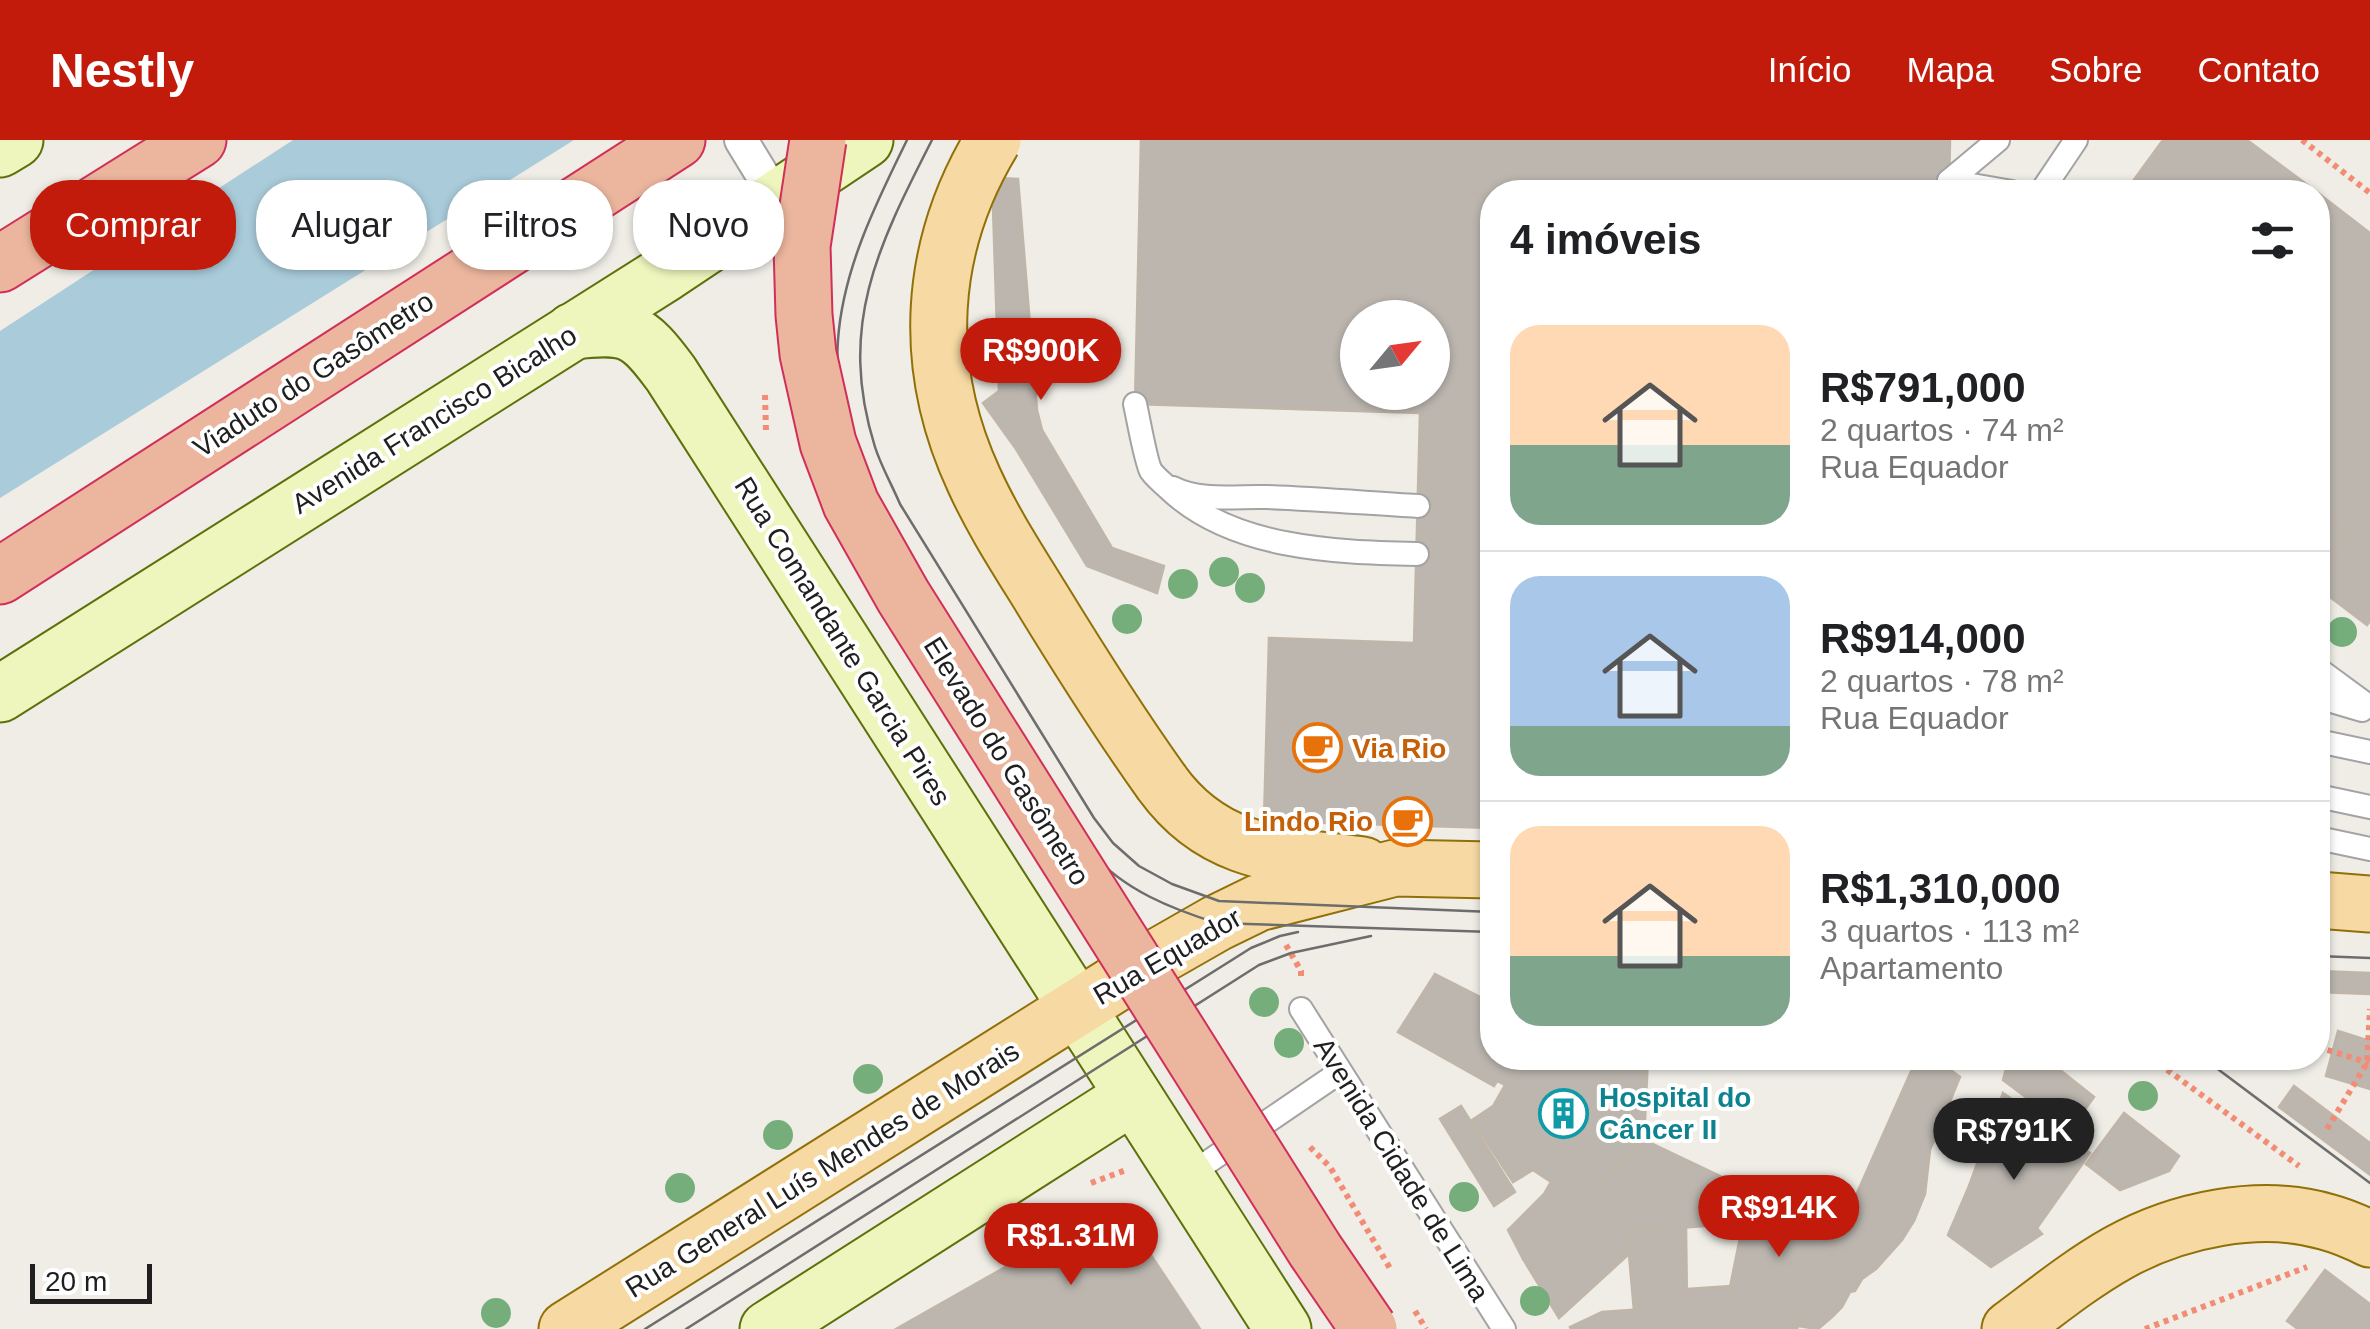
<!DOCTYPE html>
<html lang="pt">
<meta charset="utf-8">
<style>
:root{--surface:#fff;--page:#f6f6f6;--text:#202124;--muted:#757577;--line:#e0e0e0;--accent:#c31b0b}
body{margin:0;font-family:Arial,sans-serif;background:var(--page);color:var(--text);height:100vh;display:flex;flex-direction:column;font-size:38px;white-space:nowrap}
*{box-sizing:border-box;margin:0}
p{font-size:32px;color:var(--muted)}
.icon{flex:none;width:55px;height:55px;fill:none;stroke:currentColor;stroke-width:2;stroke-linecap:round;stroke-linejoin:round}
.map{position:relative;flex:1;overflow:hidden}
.side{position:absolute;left:1480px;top:40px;width:850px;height:890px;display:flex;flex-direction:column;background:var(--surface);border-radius:40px;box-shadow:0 2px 8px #0004}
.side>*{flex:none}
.top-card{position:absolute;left:30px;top:40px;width:950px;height:90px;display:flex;gap:20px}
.needle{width:65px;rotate:61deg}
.controls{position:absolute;left:1340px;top:160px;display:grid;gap:20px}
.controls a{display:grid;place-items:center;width:110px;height:110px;border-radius:50%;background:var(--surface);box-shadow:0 2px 8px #0004;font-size:50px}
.scale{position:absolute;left:30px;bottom:25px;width:122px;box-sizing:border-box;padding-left:10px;border:5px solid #1f1f1f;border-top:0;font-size:28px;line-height:35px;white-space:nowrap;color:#1f1f1f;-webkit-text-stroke:8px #fff;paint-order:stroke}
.price{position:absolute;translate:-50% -85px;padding:0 22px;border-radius:35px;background:var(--accent);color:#fff;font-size:32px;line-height:65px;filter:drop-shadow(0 2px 5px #0008)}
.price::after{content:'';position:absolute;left:50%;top:60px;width:30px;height:22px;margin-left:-15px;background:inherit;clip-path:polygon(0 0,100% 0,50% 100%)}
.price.on{background:#222;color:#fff}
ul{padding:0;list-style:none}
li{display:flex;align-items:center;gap:30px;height:250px;padding:0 30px}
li+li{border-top:2px solid var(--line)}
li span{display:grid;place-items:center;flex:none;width:280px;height:200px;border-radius:30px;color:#555}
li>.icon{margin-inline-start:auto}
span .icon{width:120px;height:120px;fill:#fffc;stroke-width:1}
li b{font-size:42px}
h2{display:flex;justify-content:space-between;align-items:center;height:120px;padding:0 30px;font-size:42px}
.tag{padding:0 35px;border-radius:40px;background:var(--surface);box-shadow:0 2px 8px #0004;font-size:35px;line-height:90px}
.tag.on{background:var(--accent);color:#fff}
header{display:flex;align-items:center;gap:60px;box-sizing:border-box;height:140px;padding:0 50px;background:var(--accent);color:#fff}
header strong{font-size:48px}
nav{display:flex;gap:55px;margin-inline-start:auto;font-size:35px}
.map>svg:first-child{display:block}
.water{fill:#a9cbda}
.building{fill:#bcb6af;stroke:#c0b5a9;stroke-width:2.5;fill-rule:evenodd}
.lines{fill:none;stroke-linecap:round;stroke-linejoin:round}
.service-casing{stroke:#a3a3a3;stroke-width:26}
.pedestrian-casing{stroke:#a3a3a3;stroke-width:36}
.secondary-casing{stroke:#5d710b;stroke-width:59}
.primary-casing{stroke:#927008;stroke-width:59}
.trunk-casing{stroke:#d12f59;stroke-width:59}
.path{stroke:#f28c74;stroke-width:6;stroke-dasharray:5 5;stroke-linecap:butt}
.service{stroke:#fff;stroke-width:22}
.pedestrian{stroke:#fff;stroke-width:32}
.secondary{stroke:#eef6bd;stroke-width:55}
.primary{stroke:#f7daa3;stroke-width:55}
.trunk{stroke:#ecb69e;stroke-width:55}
.tram{stroke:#6d6d6d;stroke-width:2.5}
.primary-bridge-casing{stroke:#927008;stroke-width:59;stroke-linecap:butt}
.trunk-bridge-casing{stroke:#d12f59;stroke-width:59;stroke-linecap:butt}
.primary-bridge{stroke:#f7daa3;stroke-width:55}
.trunk-bridge{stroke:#ecb69e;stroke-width:55}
.tree{fill:#75ad7b}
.labels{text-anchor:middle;stroke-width:8;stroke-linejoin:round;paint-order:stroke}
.street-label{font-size:28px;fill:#1f1f1f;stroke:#fff}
.food-label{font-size:28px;font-weight:bold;fill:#c56008;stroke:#fff;text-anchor:start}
.culture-label{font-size:28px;font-weight:bold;fill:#0d838f;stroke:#fff;text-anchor:start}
</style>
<header>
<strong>Nestly</strong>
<nav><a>Início</a><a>Mapa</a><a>Sobre</a><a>Contato</a></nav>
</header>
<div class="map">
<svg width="2370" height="1189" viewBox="0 0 2370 1189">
<rect width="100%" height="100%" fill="#efede6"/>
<polygon class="water" points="293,0 574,0 0,358 0,191"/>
<g class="building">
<path d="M1141,0H1950L1949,52H1492V688L1264,681L1269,498L1414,503L1420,273L1135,264ZM1358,178H1432V252H1358Z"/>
<polygon points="2163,0 2247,0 2317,52 2125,52"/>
<polygon points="999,38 1018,39 1037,270 1042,290 1112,408 1164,426 1157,453 1087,426 1016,309 983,263 999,251 993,68"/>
<polygon points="2318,53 2370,93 2370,369 2350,396 2318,372"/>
<polygon points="2370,369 2370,481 2367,485 2318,448 2318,440"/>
<polygon points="2318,372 2350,396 2318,440"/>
<polygon points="2318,831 2370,833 2370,854 2318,852"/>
<polygon points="1435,834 1492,863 1492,918 1648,918 1644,1000 1523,1119 1508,1090 1544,1054 1551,1042 1533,1030 1513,1042 1472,980 1493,966 1505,945 1497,941 1494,946 1398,892"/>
<polygon points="2338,891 2370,901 2370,949 2326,936"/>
<polygon points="1917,918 1952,918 1948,928 1960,937 1930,1010 1925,1054 1914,1081 1902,1100 1876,1129 1862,1139 1855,1151 1850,1152 1842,1167 1832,1177 1818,1189 1798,1186"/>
<polygon points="2009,918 2045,918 2094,957 2070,990 2003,940"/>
<polygon points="2294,946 2370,1003 2369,1034 2279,967"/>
<polygon points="2003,953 2090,1013 2037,1088 2042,1094 1991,1127 1948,1095 1969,1046"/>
<polygon points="1461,966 1515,1052 1494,1066 1440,979"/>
<polygon points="2124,973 2179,1016 2169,1031 2120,1050 2086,1024"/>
<polygon points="1644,1000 1758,1054 1743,1083 1627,1092 1629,1114 1559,1178 1523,1119"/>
<polygon points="1758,1054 1799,1072 1790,1091 1809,1099 1819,1082 1840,1092 1798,1186 1729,1152 1743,1083"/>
<polygon points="1110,1073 1120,1074 1129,1082 1200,1189 896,1189 1099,1074"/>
<polygon points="1686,1087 1687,1166 1634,1171 1627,1092"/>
<polygon points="2325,1130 2370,1164 2370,1189 2298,1189 2287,1181"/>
<polygon points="1730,1146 1729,1152 1798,1186 1797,1189 1571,1189 1570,1187 1602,1172 1687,1166 1688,1149"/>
</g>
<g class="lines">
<defs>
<g id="service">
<polyline points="1949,41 2012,52"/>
<polyline points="1949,41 1998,0"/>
<polyline points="2041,52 2076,0"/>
<path d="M1135,264C1138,277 1146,323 1151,331C1155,337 1163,343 1168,348C1231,409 1334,412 1417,414"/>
<path d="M1173,348C1200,362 1237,356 1267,357C1317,359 1367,363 1418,366"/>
<polyline points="2318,529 2370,567"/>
<polyline points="2318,557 2362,570"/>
<polyline points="2318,601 2370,612"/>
<polyline points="2318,656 2370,667"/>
<polyline points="2318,698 2370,709"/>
<polyline points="1301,869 1504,1189"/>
<polyline points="1186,1037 1340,932"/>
</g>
<polyline id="pedestrian" points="741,0 777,59"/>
<g id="secondary">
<polyline points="0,9 15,0"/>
<path d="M573,191C629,185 638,189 671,234L1283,1189"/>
<polyline points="0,554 666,133 865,0"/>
<polyline points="768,1189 1133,956"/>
</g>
<g id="primary">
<path d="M1162,643C1214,715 1281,715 1363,725"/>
<polyline points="2318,760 2370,764"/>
<polyline points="567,1189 1161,815 1217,783 1258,763 1395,728 1492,730"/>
<path d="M2010,1189C2045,1163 2079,1135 2118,1113C2177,1080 2260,1062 2327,1082C2342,1086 2356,1092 2370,1099"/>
</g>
<g id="trunk">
<polyline points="0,124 198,0"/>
<polyline points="0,436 677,0"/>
</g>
</defs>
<use href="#service" class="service-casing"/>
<use href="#pedestrian" class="pedestrian-casing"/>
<use href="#secondary" class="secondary-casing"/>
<use href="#primary" class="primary-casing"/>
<use href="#trunk" class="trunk-casing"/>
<g class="path">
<polyline points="2302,0 2370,53"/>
<polyline points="765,255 766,292"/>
<polyline points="1286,805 1301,831 1301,838"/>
<polyline points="2318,907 2369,923"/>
<polyline points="2151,918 2299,1026"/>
<polyline points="2327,989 2367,923 2370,869"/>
<polyline points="1310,1007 1330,1027 1391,1130"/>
<polyline points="1091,1043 1126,1030"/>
<polyline points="1415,1171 1426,1189"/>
<polyline points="2145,1189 2307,1127"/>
</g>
<use href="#service" class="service"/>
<use href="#pedestrian" class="pedestrian"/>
<use href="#secondary" class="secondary"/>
<use href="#primary" class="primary"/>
<use href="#trunk" class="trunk"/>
<g class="tram">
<path d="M907,0C876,63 843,129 838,200C830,313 900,409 956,500C992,558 1028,617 1064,675C1073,688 1082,702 1093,714C1124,750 1172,769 1217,783L1492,792"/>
<path d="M932,0C878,106 837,186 875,307C881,326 892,345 900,364L1094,678L1113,703L1139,726L1172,744L1219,761L1492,772"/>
<polyline points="2318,816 2370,818"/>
<polyline points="2203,918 2370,1043"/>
<polyline points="645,1189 1251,808 1280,796 1298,792"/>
<polyline points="686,1189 1259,825 1291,813 1371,796"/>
</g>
<defs>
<path id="primary-bridge" d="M993,0C928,107 921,226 974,340C993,382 1018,420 1042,459C1080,521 1119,583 1162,643"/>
<polyline id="trunk-bridge" points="818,0 802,106 804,175 808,214 828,303 851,364 903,456 1315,1110 1369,1189"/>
</defs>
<use href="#primary-bridge" class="primary-bridge-casing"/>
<use href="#trunk-bridge" class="trunk-bridge-casing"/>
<use href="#primary-bridge" class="primary-bridge"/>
<use href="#trunk-bridge" class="trunk-bridge"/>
</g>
<g class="tree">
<circle cx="1224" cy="432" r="15"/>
<circle cx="1183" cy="444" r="15"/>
<circle cx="1250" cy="448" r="15"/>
<circle cx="1127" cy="479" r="15"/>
<circle cx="2342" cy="492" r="15"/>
<circle cx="1264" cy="862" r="15"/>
<circle cx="1289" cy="903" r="15"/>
<circle cx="868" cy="939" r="15"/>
<circle cx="2143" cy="956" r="15"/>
<circle cx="778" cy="995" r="15"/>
<circle cx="680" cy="1048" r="15"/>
<circle cx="1464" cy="1057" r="15"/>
<circle cx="1535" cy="1161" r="15"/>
<circle cx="496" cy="1173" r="15"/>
</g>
<defs>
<symbol id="cafe-ring" viewBox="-11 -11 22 22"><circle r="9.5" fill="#fff" stroke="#e8710a" stroke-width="1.5"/><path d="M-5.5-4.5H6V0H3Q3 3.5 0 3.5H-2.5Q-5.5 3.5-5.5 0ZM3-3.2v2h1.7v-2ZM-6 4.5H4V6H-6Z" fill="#e8710a"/></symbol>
<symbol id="building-ring" viewBox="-11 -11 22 22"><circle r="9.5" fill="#fff" stroke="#0f9aa8" stroke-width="1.5"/><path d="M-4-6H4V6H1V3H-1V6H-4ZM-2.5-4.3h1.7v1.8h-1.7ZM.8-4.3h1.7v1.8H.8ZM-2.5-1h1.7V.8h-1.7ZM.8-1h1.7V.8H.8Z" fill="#0f9aa8"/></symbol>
</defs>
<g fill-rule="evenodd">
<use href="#cafe-ring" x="1290" y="580" width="55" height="55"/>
<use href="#cafe-ring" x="1380" y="654" width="55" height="55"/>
<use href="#building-ring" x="1536" y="946" width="55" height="55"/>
</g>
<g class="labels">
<g class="street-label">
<text transform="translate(313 234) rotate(-33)" y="10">Viaduto do Gasômetro</text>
<text transform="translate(434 279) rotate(-32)" y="10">Avenida Francisco Bicalho</text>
<text transform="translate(843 501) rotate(58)" y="10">Rua Comandante Garcia Pires</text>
<text transform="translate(1007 621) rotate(58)" y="10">Elevado do Gasômetro</text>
<text transform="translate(1167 816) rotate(-30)" y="10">Rua Equador</text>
<text transform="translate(822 1029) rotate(-32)" y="10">Rua General Luís Mendes de Morais</text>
<text transform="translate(1402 1029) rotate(58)" y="10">Avenida Cidade de Lima</text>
</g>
<g class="food-label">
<text x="1352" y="618">Via Rio</text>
<text x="1373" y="691" text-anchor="end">Lindo Rio</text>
</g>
<g class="culture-label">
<text x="1599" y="967">Hospital do<tspan x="1599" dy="32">Câncer II</tspan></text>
</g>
</g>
</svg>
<div class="controls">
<a><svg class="needle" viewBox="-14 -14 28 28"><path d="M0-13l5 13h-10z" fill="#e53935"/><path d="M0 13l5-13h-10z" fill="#757577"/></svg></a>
</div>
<div class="scale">20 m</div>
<b class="price" style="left:1041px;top:263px">R$900K</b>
<b class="price on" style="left:2014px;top:1043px">R$791K</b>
<b class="price" style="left:1779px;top:1120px">R$914K</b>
<b class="price" style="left:1071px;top:1148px">R$1.31M</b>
<div class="top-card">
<a class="tag on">Comprar</a>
<a class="tag">Alugar</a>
<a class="tag">Filtros</a>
<a class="tag">Novo</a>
</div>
<section class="side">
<h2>4 imóveis<svg class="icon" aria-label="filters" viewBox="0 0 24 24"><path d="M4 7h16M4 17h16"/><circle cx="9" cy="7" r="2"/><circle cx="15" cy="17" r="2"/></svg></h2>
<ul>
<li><span style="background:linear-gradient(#ffd9b3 60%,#7fa58c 0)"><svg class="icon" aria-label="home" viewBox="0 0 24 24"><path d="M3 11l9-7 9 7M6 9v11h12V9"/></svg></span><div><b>R$791,000</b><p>2 quartos · 74 m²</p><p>Rua Equador</p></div></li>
<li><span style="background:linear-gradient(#a9c7e8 75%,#7fa58c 0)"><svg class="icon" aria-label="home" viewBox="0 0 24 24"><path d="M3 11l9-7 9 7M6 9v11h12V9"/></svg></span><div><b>R$914,000</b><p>2 quartos · 78 m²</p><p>Rua Equador</p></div></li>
<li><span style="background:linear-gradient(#ffd9b3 65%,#7fa58c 0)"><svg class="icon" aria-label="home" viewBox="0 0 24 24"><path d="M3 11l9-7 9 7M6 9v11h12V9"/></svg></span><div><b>R$1,310,000</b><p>3 quartos · 113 m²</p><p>Apartamento</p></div></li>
</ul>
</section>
</div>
